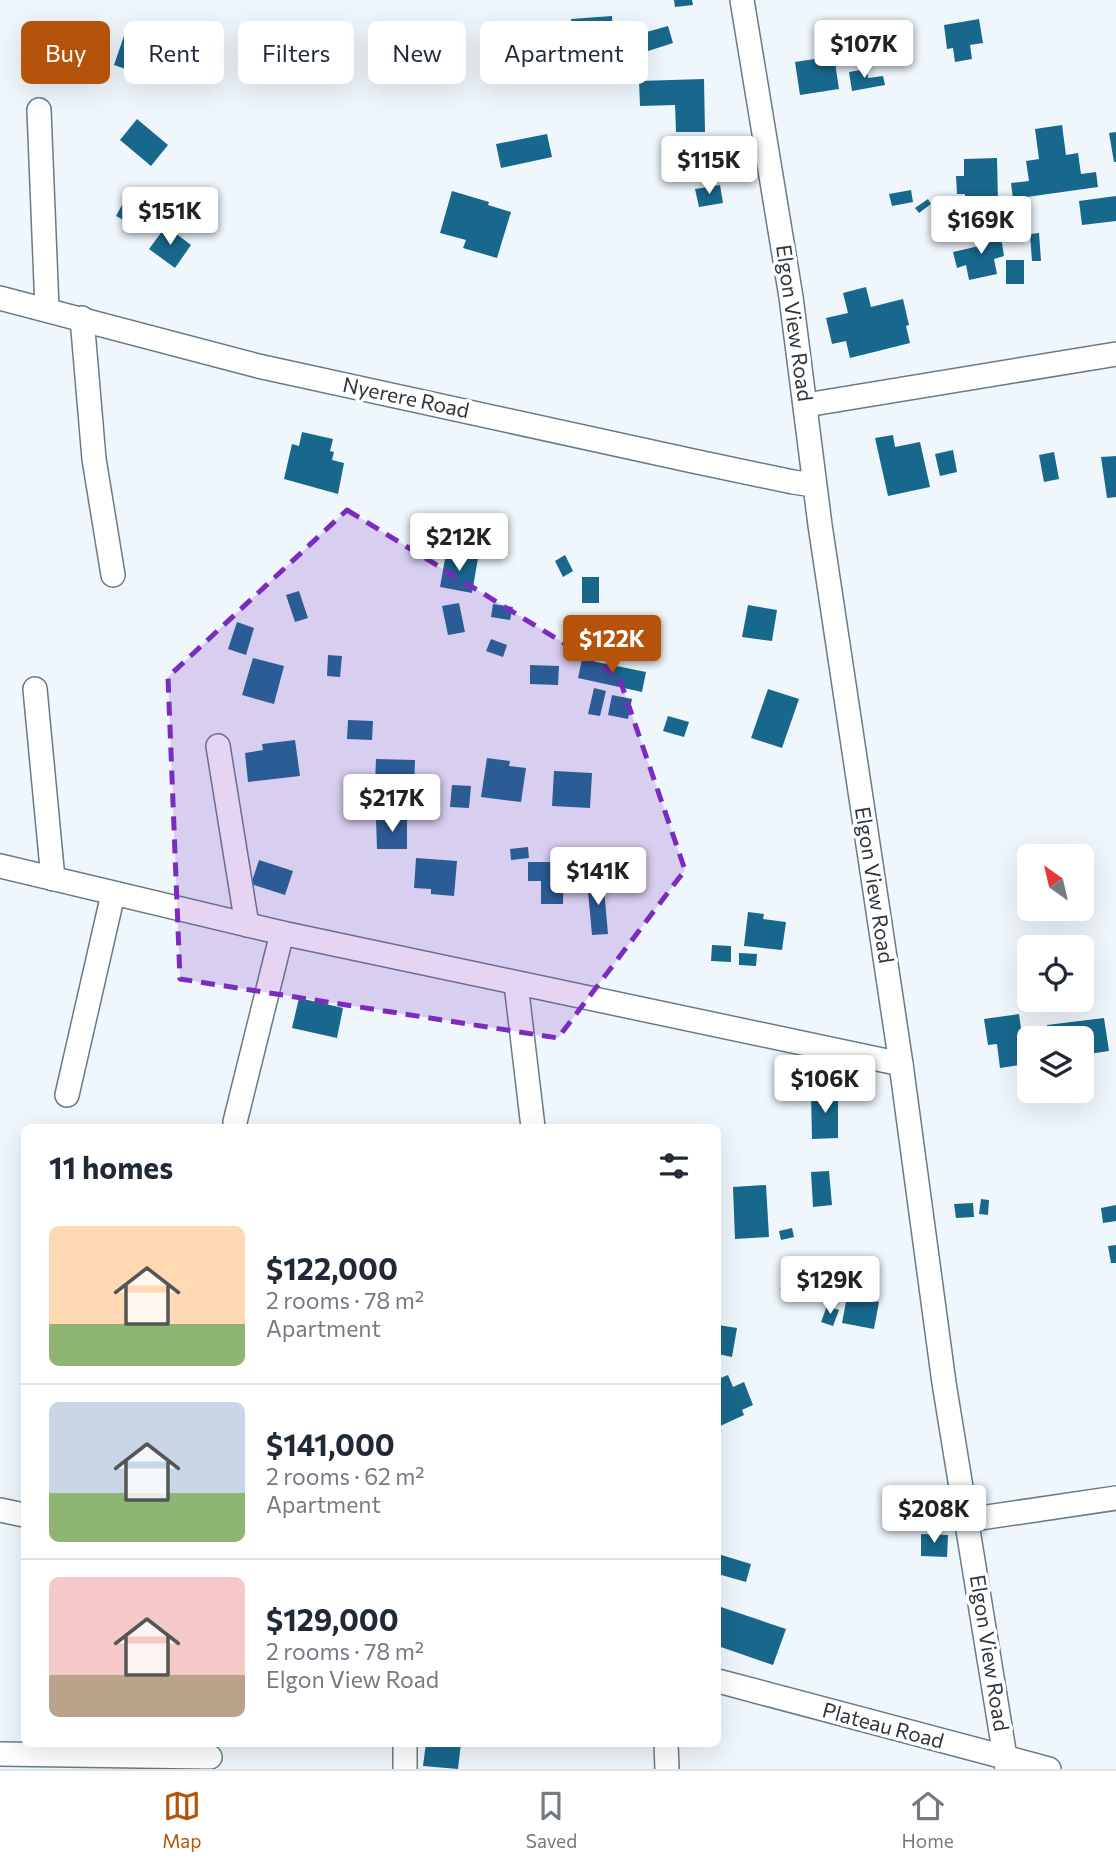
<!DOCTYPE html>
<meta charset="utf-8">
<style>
:root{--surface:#fff;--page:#f6f6f7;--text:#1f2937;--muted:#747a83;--line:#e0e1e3;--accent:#b45309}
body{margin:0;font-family:Commissioner,sans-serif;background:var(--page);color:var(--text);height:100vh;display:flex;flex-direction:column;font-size:26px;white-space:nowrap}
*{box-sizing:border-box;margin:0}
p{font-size:23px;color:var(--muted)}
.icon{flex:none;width:38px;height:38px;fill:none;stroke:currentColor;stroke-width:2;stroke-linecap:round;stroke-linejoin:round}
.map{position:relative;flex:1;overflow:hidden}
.details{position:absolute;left:21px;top:1124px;width:700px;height:623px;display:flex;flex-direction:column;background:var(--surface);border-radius:10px;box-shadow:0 7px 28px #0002}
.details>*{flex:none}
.banner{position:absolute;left:21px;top:21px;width:700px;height:63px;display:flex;gap:14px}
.needle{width:46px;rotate:326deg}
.buttons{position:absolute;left:1017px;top:844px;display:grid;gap:14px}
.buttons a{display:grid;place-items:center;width:77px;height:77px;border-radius:10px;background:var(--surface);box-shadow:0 7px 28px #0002;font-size:35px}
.price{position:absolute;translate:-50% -60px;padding:0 16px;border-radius:7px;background:#fff;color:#222;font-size:23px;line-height:46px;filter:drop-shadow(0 2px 4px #0008)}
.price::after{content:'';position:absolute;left:50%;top:42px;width:21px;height:16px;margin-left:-10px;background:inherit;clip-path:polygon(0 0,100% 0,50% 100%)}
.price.selected{background:var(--accent);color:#fff}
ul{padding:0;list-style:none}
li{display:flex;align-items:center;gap:21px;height:175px;padding:0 28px}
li+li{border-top:2px solid var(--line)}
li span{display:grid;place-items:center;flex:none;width:196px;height:140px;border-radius:10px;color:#555}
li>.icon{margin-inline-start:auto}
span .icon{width:84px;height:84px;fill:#fffc;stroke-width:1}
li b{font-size:30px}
h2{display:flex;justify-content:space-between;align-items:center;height:84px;padding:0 28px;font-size:30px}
.tag{padding:0 24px;border-radius:10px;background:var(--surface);box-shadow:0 7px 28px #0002;font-size:24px;line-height:63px}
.tag.selected{background:var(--accent);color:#fff}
.menu{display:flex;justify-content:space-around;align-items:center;height:98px;border-top:2px solid var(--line);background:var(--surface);font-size:19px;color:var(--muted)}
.menu a{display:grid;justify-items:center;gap:4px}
.menu .selected{color:var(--accent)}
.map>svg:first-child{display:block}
.building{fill:#18688d}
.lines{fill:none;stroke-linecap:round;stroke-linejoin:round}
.minor-casing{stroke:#687b86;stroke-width:26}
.minor{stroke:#fff;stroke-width:23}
.marked{fill:#7b2cbf;fill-opacity:0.2;stroke:#7b2cbf;stroke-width:5;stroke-dasharray:14 9;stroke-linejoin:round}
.labels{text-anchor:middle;stroke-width:7;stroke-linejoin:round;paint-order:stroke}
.street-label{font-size:21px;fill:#2f373c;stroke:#fff}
</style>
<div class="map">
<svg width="1116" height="1769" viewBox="0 0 1116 1769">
<rect width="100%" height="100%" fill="#eff7fc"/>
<g class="building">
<polygon points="674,0 692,0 693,5 675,7"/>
<polygon points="612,16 613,41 573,44 571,19"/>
<polygon points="979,19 983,43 970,45 972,59 955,62 953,48 947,49 944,25"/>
<polygon points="668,26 673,43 648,51 643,33"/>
<polygon points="124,36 157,47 146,76 114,65"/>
<polygon points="834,56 839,89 800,95 795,62"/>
<polygon points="867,69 868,78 883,76 885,85 852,91 849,72"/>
<polygon points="704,79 705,132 676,132 675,105 640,106 639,81"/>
<polygon points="137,119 168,145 151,166 120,140"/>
<polygon points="1062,125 1066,155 1078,153 1081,174 1096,172 1098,187 1013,199 1011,183 1029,181 1026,161 1039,159 1035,129"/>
<polygon points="1116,132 1116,162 1114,162 1109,133"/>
<polygon points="547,134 552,157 501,168 496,144"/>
<polygon points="997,158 998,202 965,203 965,194 957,194 956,176 964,176 964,159"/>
<polygon points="720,185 723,203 699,207 695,189"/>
<polygon points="911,190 913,202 892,206 889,194"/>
<polygon points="452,191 489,202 488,205 511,212 497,258 463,248 466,240 440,233"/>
<polygon points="128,194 160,211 148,233 116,216"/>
<polygon points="1116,196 1116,221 1082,225 1079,201"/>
<polygon points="928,199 931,204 919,213 915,208"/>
<polygon points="166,226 191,245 175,268 149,249"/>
<polygon points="1000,231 1004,256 994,259 997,274 969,280 966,265 957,268 953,252 979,246 977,236"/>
<polygon points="1039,233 1041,261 1032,261 1030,234"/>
<rect x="1006" y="260" width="18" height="24"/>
<polygon points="866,287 871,307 903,299 909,325 906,326 910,343 850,358 846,341 832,344 826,318 848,313 843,293"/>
<polygon points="302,432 333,439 330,451 334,452 332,460 344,463 338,494 284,479 292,444 299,446"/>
<polygon points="893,435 895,447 920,442 930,487 888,496 875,438"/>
<polygon points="953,450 957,472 940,476 935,454"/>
<polygon points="1054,452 1059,479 1044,482 1039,455"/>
<polygon points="1116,456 1116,497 1107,498 1101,457"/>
<polygon points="446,553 478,558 472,593 440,587"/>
<polygon points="565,555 573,571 563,577 555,561"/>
<rect x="582" y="577" width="17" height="26"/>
<polygon points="299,591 308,618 295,622 286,595"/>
<polygon points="459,603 465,632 448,635 442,606"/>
<polygon points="493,604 513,607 510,620 491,617"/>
<polygon points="748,605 777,610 772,641 742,637"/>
<polygon points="237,622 254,628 246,655 228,649"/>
<polygon points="491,639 507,645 503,657 486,651"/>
<polygon points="328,655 342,656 340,677 327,676"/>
<polygon points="253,658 284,666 274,704 242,695"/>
<polygon points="582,659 646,672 642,692 578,678"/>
<polygon points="530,665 559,666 558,685 530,684"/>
<polygon points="594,688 606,691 600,716 588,714"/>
<polygon points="768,689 799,699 782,748 751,738"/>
<polygon points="612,695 632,699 628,719 608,715"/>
<polygon points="668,716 689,722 684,737 663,731"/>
<polygon points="348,720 373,721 372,740 347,739"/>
<polygon points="295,740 300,776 248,782 245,753 263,750 262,744"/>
<polygon points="487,758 510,761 509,766 526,768 521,802 481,797"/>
<polygon points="376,759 415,760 414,787 375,785"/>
<polygon points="554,771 592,773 590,808 552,806"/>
<polygon points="452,785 471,786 469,808 450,807"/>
<polygon points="376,819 407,819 407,849 377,849"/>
<polygon points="528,847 529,858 511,860 510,849"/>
<polygon points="416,858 457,861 454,896 431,894 431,889 414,888"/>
<polygon points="259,860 293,871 285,895 251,884"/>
<polygon points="528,862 564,862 563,904 541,904 541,881 528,881"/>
<polygon points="603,878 608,934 592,935 587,880"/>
<polygon points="748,912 764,914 763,919 786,922 782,950 744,946"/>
<polygon points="712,945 731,946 731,962 711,961"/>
<polygon points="739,953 757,954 756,966 739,965"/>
<polygon points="299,998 343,1008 337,1038 292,1028"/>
<polygon points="1019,1014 1026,1064 1000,1068 997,1044 988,1045 984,1019"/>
<polygon points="1104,1018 1109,1051 1082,1055 1082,1038 1048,1038 1047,1025"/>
<polygon points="838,1092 838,1138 812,1139 811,1093"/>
<polygon points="829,1171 832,1205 813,1207 811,1172"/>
<polygon points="766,1185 769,1237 735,1239 733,1187"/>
<polygon points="981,1199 989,1200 988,1215 979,1214"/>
<polygon points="973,1203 974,1217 956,1218 954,1204"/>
<polygon points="1116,1205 1116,1221 1103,1223 1101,1208"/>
<polygon points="792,1228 794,1237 781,1240 779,1231"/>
<polygon points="1116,1245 1116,1263 1111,1263 1108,1246"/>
<polygon points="851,1274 877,1279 873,1301 879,1302 874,1329 842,1323"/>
<polygon points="784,1280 800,1286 796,1296 780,1290"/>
<polygon points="827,1306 839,1310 833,1326 821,1322"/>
<polygon points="718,1325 737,1328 732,1357 718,1354"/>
<polygon points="728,1375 733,1387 744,1382 753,1405 742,1410 744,1415 718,1427 718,1379"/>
<polygon points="921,1534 948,1535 947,1557 921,1556"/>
<polygon points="718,1554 751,1564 746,1582 718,1574"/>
<polygon points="718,1606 786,1629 773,1665 718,1646"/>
<polygon points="426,1743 461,1743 458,1769 423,1766"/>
</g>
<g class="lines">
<defs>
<g id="minor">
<polyline points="742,0 791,297 820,525 901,1064 944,1383 1007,1769"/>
<polyline points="39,110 47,309"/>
<polyline points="0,298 258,366 693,461 793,482 814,485"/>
<polyline points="82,318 94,459 113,575"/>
<polyline points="806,405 1116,354"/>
<polyline points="35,689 53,879"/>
<polyline points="218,746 247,925"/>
<polyline points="0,866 282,933 901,1064"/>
<polyline points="516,984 533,1127"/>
<polyline points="67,1095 113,894"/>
<polyline points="235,1122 282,933"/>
<polyline points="0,1510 24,1515"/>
<polyline points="967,1520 1116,1498"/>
<polyline points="718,1681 1049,1769"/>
<polyline points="666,1743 667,1769"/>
<polyline points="0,1754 210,1757"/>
<polyline points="405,1769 405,1743"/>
</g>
</defs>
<use href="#minor" class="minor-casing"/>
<use href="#minor" class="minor"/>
</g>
<path class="marked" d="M347,510L619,677L685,870L558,1038L180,979L168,677Z"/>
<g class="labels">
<g class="street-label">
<text transform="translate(794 323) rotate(82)" y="7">Elgon View Road</text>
<text transform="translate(406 398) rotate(12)" y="7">Nyerere Road</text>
<text transform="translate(874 885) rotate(81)" y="7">Elgon View Road</text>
<text transform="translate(989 1653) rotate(81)" y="7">Elgon View Road</text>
<text transform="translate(883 1726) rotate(15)" y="7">Plateau Road</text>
</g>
</g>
</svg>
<div class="buttons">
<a><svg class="needle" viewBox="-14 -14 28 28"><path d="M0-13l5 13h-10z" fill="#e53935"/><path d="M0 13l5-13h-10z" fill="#747a83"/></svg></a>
<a><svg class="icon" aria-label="locate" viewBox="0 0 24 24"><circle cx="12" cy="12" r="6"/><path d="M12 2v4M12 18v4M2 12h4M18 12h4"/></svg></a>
<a><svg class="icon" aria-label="layers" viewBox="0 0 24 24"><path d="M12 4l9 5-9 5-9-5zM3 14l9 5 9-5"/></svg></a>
</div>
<b class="price" style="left:864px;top:80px">$107K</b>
<b class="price" style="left:709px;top:196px">$115K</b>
<b class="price" style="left:170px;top:247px">$151K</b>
<b class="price" style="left:981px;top:256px">$169K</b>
<b class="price" style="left:459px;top:573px">$212K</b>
<b class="price selected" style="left:612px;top:675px">$122K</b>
<b class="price" style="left:392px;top:834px">$217K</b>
<b class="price" style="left:598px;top:907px">$141K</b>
<b class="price" style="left:825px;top:1115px">$106K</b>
<b class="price" style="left:830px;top:1316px">$129K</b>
<b class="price" style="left:934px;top:1545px">$208K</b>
<div class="banner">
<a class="tag selected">Buy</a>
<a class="tag">Rent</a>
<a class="tag">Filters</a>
<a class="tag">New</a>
<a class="tag">Apartment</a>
</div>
<section class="details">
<h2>11 homes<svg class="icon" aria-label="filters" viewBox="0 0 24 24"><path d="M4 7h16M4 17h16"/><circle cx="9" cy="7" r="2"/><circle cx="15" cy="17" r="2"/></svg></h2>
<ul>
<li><span style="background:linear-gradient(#ffd9b3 70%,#8fb573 0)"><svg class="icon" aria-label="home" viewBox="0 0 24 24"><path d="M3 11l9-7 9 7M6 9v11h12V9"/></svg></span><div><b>$122,000</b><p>2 rooms · 78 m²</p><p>Apartment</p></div></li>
<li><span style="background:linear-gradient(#c9d6e8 65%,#8fb573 0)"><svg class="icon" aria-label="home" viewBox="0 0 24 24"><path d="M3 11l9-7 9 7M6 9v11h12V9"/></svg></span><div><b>$141,000</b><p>2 rooms · 62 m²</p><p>Apartment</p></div></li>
<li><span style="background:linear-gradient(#f6c9c9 70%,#b9a48a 0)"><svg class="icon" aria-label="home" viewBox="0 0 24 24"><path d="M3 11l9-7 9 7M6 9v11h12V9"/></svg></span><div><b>$129,000</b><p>2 rooms · 78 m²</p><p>Elgon View Road</p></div></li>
</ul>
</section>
</div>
<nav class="menu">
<a class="selected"><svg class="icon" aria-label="map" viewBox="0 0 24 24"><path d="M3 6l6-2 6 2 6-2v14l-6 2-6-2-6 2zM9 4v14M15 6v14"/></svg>Map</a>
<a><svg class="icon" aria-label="saved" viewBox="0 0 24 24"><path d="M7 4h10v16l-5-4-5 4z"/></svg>Saved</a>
<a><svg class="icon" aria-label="home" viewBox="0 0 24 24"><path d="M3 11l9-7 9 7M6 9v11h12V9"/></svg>Home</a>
</nav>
